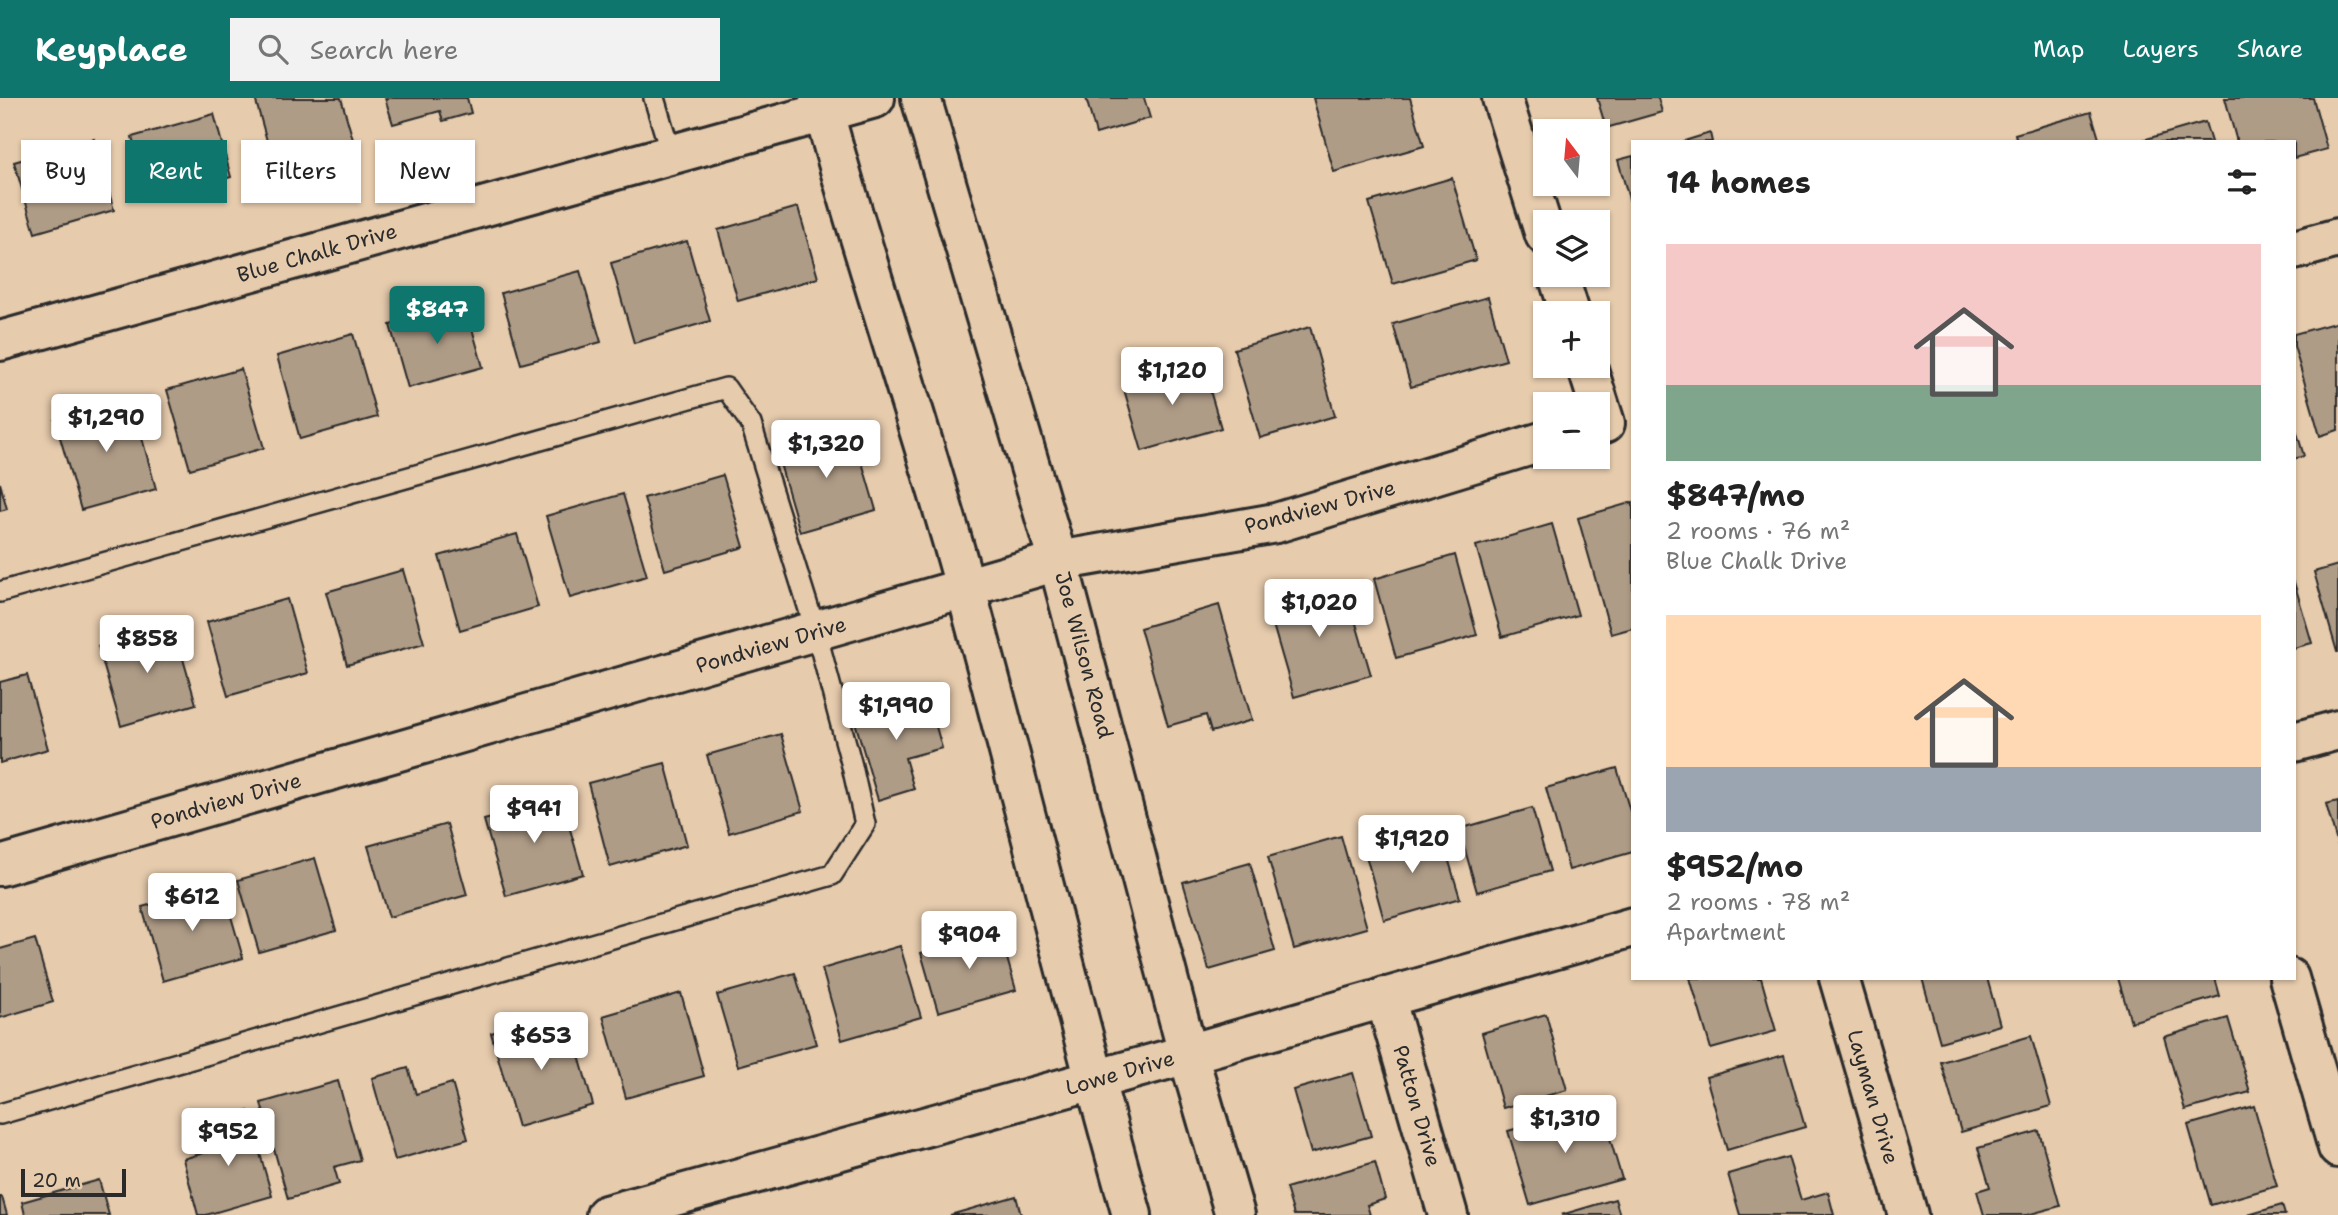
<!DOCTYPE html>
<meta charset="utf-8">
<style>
:root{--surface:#fff;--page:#f2f2f2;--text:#222;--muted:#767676;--accent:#0f766e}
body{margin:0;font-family:"Shantell Sans",sans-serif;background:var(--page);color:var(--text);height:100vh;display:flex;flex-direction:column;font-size:26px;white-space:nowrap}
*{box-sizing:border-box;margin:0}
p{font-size:23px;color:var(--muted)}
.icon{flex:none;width:38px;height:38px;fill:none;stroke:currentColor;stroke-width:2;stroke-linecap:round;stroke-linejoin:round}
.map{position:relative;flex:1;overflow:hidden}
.details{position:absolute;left:1631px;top:42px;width:665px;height:840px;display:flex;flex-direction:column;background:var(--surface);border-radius:0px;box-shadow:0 2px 5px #0004}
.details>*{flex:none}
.banner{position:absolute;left:21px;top:42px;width:665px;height:63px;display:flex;gap:14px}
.needle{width:46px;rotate:344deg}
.tools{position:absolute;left:1533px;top:21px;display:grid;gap:14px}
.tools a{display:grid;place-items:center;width:77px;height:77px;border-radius:0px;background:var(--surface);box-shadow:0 2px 5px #0004;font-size:35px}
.scale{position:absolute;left:21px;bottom:18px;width:105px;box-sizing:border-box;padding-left:7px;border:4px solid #2b2b2b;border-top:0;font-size:19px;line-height:24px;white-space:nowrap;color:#2b2b2b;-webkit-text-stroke:5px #e6cbad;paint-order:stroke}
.price{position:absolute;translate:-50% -60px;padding:0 16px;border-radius:7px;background:#fff;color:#222;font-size:23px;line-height:46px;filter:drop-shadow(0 2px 4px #0008)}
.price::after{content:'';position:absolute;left:50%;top:42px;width:21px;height:16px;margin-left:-10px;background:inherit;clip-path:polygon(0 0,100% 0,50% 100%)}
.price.active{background:var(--accent);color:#fff}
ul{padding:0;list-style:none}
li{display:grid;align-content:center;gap:14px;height:371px;padding:0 35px}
li span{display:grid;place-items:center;height:217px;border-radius:0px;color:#555}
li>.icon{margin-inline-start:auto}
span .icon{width:126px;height:126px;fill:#fffc;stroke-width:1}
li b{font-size:30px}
h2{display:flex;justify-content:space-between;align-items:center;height:84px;padding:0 35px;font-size:30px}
.tag{padding:0 24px;border-radius:0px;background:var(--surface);box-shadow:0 2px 5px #0004;font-size:24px;line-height:63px}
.tag.active{background:var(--accent);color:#fff}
header{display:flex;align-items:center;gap:42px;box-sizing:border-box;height:98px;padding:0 35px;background:var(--accent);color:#fff}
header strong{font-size:33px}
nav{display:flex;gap:38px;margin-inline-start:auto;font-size:24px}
.search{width:490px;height:63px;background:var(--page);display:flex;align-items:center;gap:18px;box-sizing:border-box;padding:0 24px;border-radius:0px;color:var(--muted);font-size:26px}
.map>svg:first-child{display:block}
.building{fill:#af9c87;stroke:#2b2b2b;stroke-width:2}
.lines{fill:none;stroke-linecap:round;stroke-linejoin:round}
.lane-casing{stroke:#2b2b2b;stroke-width:24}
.street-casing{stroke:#2b2b2b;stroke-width:44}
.secondary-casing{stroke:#2b2b2b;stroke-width:44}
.lane{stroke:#e6cbad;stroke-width:19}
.street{stroke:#e6cbad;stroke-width:38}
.secondary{stroke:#e6cbad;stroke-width:38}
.labels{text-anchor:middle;stroke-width:7;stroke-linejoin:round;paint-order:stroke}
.street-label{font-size:21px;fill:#2b2b2b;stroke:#e6cbad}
</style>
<header>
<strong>Keyplace</strong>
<div class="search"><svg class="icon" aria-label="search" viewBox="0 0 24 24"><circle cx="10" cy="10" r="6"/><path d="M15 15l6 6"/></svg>Search here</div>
<nav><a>Map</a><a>Layers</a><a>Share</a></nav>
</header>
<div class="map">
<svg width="2338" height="1117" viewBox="0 0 2338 1117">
<rect width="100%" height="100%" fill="#e6cbad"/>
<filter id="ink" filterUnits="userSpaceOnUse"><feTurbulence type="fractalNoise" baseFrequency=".0143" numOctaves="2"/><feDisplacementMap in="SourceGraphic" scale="14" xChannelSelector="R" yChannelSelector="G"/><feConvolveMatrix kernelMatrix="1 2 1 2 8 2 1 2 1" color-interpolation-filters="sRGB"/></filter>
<g filter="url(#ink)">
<g class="building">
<polygon points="255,0 341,0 354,45 274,68"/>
<polygon points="385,0 467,0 471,15 443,23 440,13 393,26"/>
<polygon points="1086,0 1144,0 1150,20 1096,36"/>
<polygon points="1313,0 1410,0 1424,48 1334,74"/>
<polygon points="1597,0 1658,0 1662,14 1606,30"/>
<polygon points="2225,0 2313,0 2327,51 2294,60 2294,44 2237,44"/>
<polygon points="2091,14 2100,44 2017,44 2015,36"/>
<polygon points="214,16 231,79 149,101 132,39"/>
<polygon points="2205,24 2211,44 2136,44"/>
<polygon points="1710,35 1712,44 1681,44"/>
<polygon points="94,41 114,112 35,135 14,64"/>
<polygon points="1633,58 1633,115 1618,62"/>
<polygon points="1452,80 1476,162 1393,186 1369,104"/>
<polygon points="798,109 818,180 738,203 718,132"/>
<polygon points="687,143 710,223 634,245 611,165"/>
<polygon points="580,173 601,244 521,266 501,195"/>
<polygon points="1488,199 1506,262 1411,289 1393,226"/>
<polygon points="465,206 483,269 408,290 390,227"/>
<polygon points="2338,224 2338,332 2320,338 2294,248 2294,236"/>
<polygon points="1310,229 1335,318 1260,340 1234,251"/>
<polygon points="353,236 377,319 300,341 277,258"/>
<polygon points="1202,265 1221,330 1142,353 1123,288"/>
<polygon points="241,271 264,350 190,371 167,292"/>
<polygon points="131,300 156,391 81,412 55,322"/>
<polygon points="2294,325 2304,358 2294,361"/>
<polygon points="852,330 876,412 800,434 776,352"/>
<polygon points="723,377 744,449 665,472 644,400"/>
<polygon points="0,385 7,411 0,413"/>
<polygon points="623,396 647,478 570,500 546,418"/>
<polygon points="1633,404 1633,530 1611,536 1578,420"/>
<polygon points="1552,426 1578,517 1502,539 1476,448"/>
<polygon points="517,436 538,509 460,532 439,458"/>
<polygon points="1455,457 1477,537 1396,560 1374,481"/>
<polygon points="2338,467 2338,554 2337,554 2314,474"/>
<polygon points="403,472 424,545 347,567 326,494"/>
<polygon points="1344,484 1371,577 1294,599 1267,506"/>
<polygon points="2294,484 2312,545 2294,550"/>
<polygon points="287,501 308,575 228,598 207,524"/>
<polygon points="1219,507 1252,622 1211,634 1206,617 1168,628 1140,530"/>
<polygon points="173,526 196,606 121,628 98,548"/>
<polygon points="27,577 48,651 0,665 0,584"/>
<polygon points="927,596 942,650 905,660 914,691 878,702 853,617"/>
<polygon points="781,636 803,713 729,735 707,657"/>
<polygon points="665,665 687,747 610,769 588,685"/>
<polygon points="1617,670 1633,723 1633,754 1569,772 1546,690"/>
<polygon points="558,690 583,776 506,798 484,722 532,709 529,699"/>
<polygon points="2338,703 2338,748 2326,706"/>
<polygon points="1532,710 1550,773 1477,794 1459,731"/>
<polygon points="447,726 467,797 389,819 368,748"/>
<polygon points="1440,733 1460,800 1384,822 1365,754"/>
<polygon points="1341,738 1367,830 1294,851 1268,759"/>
<polygon points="315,760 336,832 259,854 238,782"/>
<polygon points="1250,765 1275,853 1209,872 1183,784"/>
<polygon points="222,787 243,860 163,883 142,809"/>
<polygon points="999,832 1016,892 938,914 921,855"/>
<polygon points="35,841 53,904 0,920 0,851"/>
<polygon points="900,848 921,919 842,942 822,871"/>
<polygon points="795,875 816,946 738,968 717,897"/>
<polygon points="1690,880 1761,880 1776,933 1711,951"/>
<polygon points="1922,880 1987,880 2000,927 1940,944"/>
<polygon points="2118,880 2215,880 2220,898 2131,924"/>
<polygon points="681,895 704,978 626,1000 603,918"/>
<polygon points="1546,916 1567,992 1503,1010 1482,935"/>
<polygon points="2228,920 2250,994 2185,1012 2164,939"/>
<polygon points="538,922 541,934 570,926 593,1007 518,1029 491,935"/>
<polygon points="2031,938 2051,1008 1961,1034 1941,964"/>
<polygon points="1784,957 1805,1029 1727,1052 1706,979"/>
<polygon points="408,970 416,996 452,985 468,1041 395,1062 372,980"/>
<polygon points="1353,975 1371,1038 1311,1055 1293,992"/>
<polygon points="338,983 360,1062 334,1069 339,1086 288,1101 261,1005"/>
<polygon points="1600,1007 1622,1081 1530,1107 1508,1033"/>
<polygon points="2254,1008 2277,1088 2211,1107 2188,1027"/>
<polygon points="248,1013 272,1098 206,1117 198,1117 183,1061 217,1051 210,1024"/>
<polygon points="2039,1033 2060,1108 2027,1117 1984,1117 1977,1093 1990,1089 1978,1050"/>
<polygon points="1788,1059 1801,1102 1828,1094 1834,1117 1740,1117 1728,1076"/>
<polygon points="1375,1064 1385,1101 1367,1107 1370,1117 1294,1117 1286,1090"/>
<polygon points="99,1082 109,1117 25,1117 22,1104"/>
<polygon points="1016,1098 1021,1117 950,1117"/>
<polygon points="0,1099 2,1099 7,1117 0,1117"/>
<polygon points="1615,1101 1620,1117 1561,1117"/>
<polygon points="2282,1107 2285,1117 2248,1117"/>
</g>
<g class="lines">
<defs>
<g id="lane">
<polyline points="654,0 671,56"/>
<polyline points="0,494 726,290 751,326 816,534 852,668 865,726 832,777 0,1016"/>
</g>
<g id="street">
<polyline points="1502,0 1545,137"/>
<polyline points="2294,152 2338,140"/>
<polyline points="1558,177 1570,215"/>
<polyline points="0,243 875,0"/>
<polyline points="1587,268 1605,325"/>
<polyline points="2294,644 2338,632"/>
<polyline points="0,768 1058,463 1276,425 1545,343"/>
<polyline points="1839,880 1908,1117"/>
<polyline points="2289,880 2338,1050"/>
<polyline points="1385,899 1448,1117"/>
</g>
<g id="secondary">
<path d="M820,0C864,165 921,327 966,492C1023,700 1073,909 1132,1117"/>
<polyline points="921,0 1058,463 1188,956 1235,1117"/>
<polyline points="606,1117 1188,956 1633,829"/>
</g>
</defs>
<use href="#lane" class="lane-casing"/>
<use href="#street" class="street-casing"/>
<use href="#secondary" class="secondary-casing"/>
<use href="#lane" class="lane"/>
<use href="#street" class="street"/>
<use href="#secondary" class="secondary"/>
</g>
</g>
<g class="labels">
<g class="street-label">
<text transform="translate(317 155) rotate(-16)" y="7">Blue Chalk Drive</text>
<text transform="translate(1320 409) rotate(-15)" y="7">Pondview Drive</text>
<text transform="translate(771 547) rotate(-16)" y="7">Pondview Drive</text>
<text transform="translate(1084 557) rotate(75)" y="7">Joe Wilson Road</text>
<text transform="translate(226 703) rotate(-16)" y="7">Pondview Drive</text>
<text transform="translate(1120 975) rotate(-16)" y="7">Lowe Drive</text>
<text transform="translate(1873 999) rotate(74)" y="7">Layman Drive</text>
<text transform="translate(1417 1008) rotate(74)" y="7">Patton Drive</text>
</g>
</g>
</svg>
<div class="tools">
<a><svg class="needle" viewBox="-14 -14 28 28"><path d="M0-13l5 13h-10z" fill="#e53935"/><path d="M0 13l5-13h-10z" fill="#767676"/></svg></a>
<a><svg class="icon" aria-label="layers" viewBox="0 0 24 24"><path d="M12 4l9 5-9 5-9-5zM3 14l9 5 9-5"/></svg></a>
<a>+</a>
<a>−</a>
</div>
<div class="scale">20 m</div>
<b class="price active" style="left:437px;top:248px">$847</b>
<b class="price" style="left:1172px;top:309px">$1,120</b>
<b class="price" style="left:106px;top:356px">$1,290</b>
<b class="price" style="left:826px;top:382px">$1,320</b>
<b class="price" style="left:1319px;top:541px">$1,020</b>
<b class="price" style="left:147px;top:577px">$858</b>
<b class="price" style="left:896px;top:644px">$1,990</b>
<b class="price" style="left:534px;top:747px">$941</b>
<b class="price" style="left:1412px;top:777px">$1,920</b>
<b class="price" style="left:192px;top:835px">$612</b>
<b class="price" style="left:969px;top:873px">$904</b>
<b class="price" style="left:541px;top:974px">$653</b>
<b class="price" style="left:1565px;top:1057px">$1,310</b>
<b class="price" style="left:228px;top:1070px">$952</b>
<div class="banner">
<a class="tag">Buy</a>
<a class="tag active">Rent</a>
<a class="tag">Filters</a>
<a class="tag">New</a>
</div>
<section class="details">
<h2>14 homes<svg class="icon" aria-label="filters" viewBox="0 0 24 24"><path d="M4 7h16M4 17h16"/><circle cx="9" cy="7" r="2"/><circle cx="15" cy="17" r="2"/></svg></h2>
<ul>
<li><span style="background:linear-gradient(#f6c9c9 65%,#7fa58c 0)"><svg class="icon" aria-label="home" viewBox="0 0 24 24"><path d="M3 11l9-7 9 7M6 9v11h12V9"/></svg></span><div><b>$847/mo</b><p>2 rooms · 76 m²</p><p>Blue Chalk Drive</p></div></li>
<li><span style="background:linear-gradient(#ffd9b3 70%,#9aa5b1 0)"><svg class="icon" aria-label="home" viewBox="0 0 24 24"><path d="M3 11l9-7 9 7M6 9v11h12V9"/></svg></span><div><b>$952/mo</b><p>2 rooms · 78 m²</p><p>Apartment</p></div></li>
</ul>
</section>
</div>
